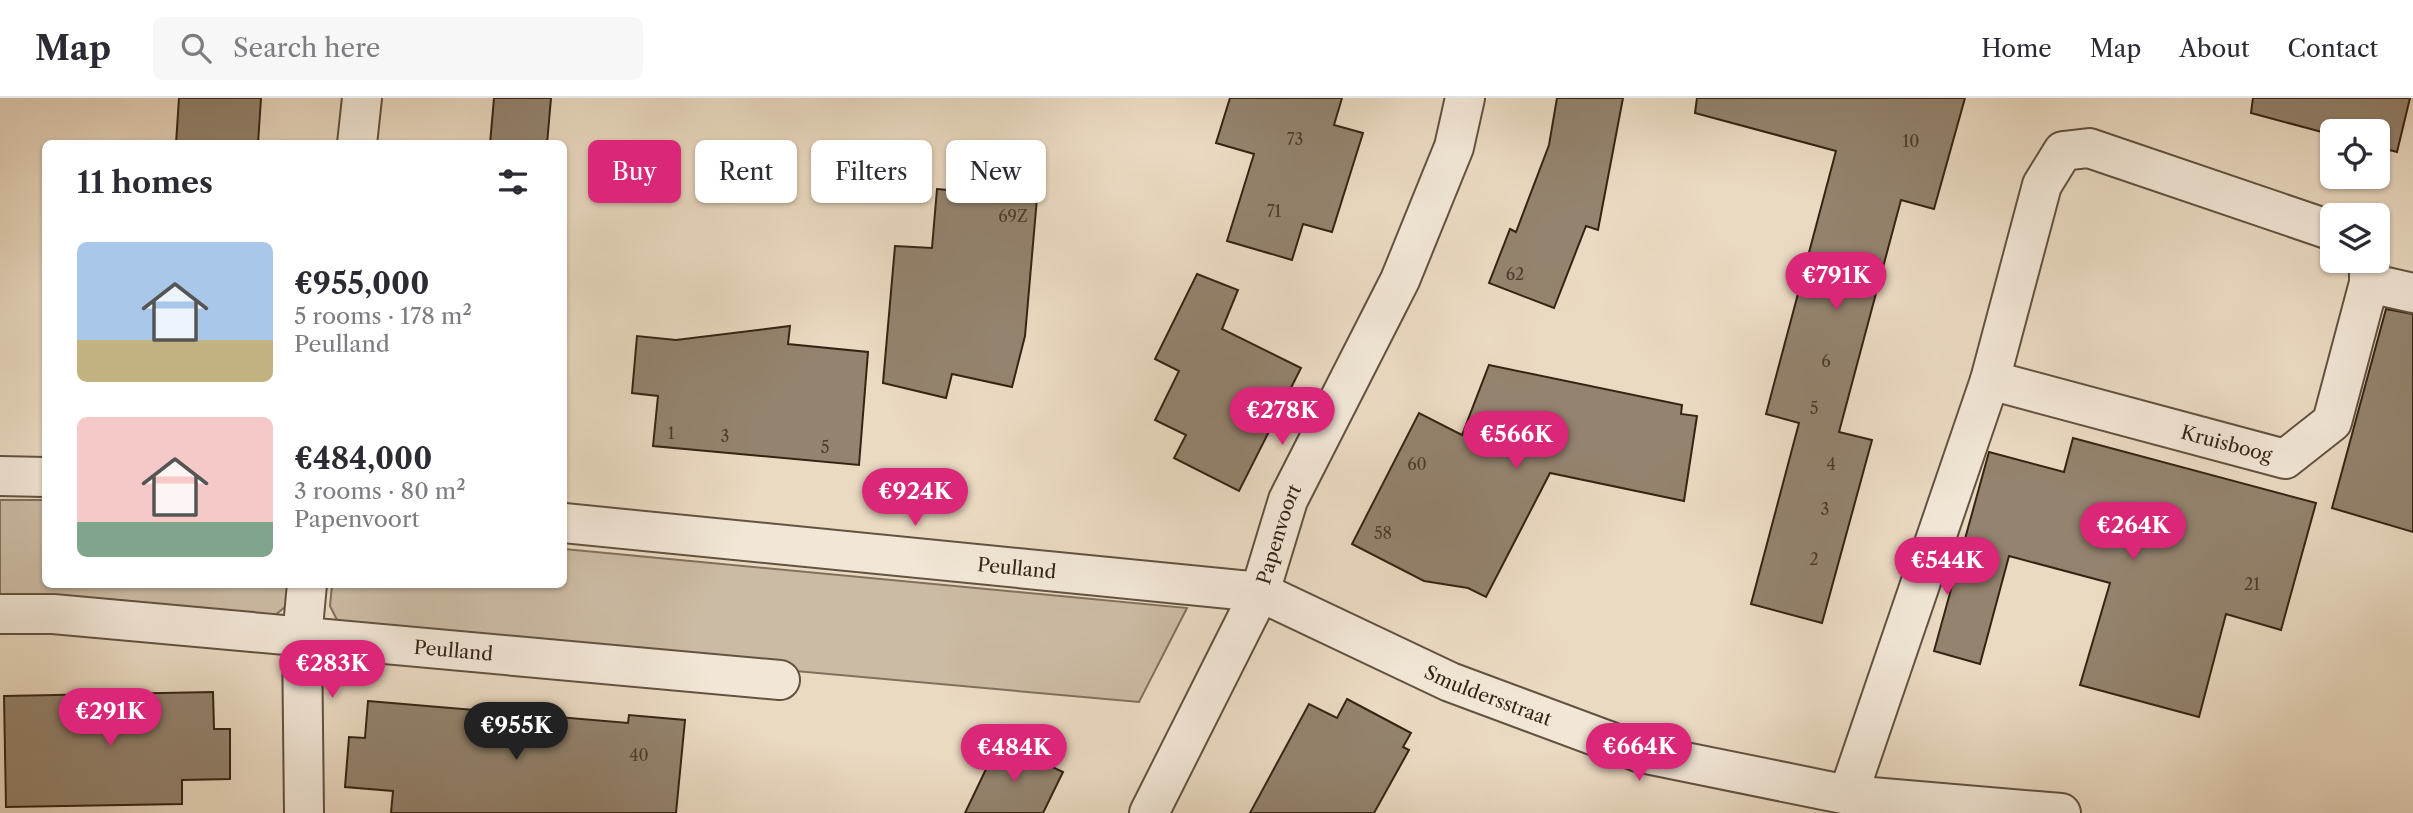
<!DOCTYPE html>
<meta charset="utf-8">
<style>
:root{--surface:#fff;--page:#f7f7f7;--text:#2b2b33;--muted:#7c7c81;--line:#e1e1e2;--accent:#db2777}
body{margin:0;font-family:"Libre Caslon Text",serif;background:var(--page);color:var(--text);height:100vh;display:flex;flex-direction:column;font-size:26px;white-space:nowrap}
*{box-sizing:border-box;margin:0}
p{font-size:23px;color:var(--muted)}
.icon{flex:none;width:38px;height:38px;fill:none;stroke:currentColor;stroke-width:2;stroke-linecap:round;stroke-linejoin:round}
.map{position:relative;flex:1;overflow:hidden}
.panel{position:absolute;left:42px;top:42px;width:525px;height:448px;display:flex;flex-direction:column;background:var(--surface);border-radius:10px;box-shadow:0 2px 5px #0004}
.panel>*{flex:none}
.guide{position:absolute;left:588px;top:42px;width:665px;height:63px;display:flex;gap:14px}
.controls{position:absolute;left:2320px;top:21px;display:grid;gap:14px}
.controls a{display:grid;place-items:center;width:70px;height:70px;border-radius:10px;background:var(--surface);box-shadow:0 2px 5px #0004;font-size:35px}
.price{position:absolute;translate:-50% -60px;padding:0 16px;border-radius:24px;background:var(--accent);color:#fff;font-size:23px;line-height:46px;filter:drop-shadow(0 2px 4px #0008)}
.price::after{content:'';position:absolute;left:50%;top:42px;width:21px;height:16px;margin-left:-10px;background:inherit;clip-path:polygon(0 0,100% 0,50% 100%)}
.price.selected{background:#222;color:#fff}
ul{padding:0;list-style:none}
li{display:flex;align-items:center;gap:21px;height:175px;padding:0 35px}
li span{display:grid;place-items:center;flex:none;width:196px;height:140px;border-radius:10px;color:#555}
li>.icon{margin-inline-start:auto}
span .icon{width:84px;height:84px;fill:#fffc;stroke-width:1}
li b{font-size:30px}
h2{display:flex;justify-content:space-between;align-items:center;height:84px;padding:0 35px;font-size:30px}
.chip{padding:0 24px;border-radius:10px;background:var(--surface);box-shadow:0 2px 5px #0004;font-size:24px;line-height:63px}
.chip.selected{background:var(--accent);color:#fff}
header{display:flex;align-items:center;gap:42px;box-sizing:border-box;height:98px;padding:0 35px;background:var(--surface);border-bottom:2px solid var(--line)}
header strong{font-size:33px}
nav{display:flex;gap:38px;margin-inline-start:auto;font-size:24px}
.search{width:490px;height:63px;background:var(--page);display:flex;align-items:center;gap:18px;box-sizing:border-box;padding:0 24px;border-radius:10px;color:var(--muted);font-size:26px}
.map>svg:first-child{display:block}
.green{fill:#ccbba4;stroke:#80705c;stroke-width:2}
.building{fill:#94836e;stroke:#352414;stroke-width:2}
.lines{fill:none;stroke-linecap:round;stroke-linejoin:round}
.street-casing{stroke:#625240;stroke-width:42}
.street{stroke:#f2e7d7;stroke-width:38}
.labels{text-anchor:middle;stroke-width:6;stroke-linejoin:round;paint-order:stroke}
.number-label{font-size:16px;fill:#4d3c2a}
.street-label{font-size:19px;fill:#352414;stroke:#f2e7d7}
</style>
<header>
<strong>Map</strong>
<div class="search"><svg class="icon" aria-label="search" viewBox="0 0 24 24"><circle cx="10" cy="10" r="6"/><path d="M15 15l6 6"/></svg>Search here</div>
<nav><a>Home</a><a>Map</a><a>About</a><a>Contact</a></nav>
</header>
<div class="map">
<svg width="2413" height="715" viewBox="0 0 2413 715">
<rect width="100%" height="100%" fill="#ebdac2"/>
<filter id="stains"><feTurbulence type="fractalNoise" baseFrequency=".00286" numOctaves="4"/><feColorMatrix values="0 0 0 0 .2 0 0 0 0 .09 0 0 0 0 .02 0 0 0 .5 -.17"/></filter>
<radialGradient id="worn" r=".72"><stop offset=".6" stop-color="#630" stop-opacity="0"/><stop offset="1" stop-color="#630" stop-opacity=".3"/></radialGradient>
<g class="green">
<polygon points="0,402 45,402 46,486 291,487 290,505 269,522 0,503"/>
<polygon points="564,451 1187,510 1139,604 342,532 330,508 332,487 564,486"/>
</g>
<g class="building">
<polygon points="179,0 261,0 258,46 176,46"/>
<polygon points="494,0 551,0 547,46 490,46"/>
<polygon points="1230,0 1342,0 1334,27 1363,35 1332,134 1303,126 1292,162 1227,143 1254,56 1216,45"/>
<polygon points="1557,0 1623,0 1598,132 1586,128 1554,210 1489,185 1510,131 1516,134 1549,47"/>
<polygon points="1697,0 1965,0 1934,111 1901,102 1863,244 1839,334 1872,342 1822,525 1751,506 1799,325 1766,316 1836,53 1695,15"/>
<polygon points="2253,0 2410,0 2397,54 2378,49 2378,33 2333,33 2333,37 2251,15"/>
<polygon points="937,91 1037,100 1025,238 1012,289 952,276 946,300 883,285 895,148 932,150"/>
<polygon points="1197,176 1238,192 1222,231 1301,270 1239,393 1174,360 1186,337 1155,322 1179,273 1155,261"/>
<polygon points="2386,211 2413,216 2413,434 2332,410"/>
<polygon points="790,228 788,246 868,254 859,367 653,348 658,298 632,295 637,238 676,242"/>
<polygon points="1489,267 1682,307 1681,316 1697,318 1684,403 1550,375 1486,499 1468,490 1424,483 1352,446 1419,315 1462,337"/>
<polygon points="2073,340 2316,405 2281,532 2226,516 2199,619 2080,587 2110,485 2009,458 1980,566 1934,553 1989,354 2064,374"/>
<polygon points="213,594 214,631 230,631 230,681 182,682 182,706 6,709 4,598"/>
<polygon points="1347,601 1411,635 1403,649 1409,652 1374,715 1250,715 1309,606 1337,620"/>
<polygon points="368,603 628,625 629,617 685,622 676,715 391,715 393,693 345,689 349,639 365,640"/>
<polygon points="999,644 1063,674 1043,715 965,715"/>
</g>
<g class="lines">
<defs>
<g id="street">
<polyline points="357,46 362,0"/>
<polyline points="2369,185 2413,195"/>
<path id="s1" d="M1990,282L2285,361L2332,324L2369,185V163"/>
<polyline points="0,378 46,379"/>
<path id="s2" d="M564,425L1260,494L1450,584L1641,655L1848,697L2061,715"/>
<path id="s3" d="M0,516H53L780,582"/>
<polyline points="1848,697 1990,282 2042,87 2063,53 2089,50 2333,133"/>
<polyline points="304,715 302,540 307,486"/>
<path id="s4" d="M1149,715L1260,494L1288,402L1400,182L1454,49L1465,0"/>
</g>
</defs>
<use href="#street" class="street-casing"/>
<use href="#street" class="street"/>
</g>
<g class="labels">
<g class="number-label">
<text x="1295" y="47">73</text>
<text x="1911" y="49">10</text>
<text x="1274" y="119">71</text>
<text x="1013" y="124">69Z</text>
<text x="1515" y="182">62</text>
<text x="1826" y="269">6</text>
<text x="1814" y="316">5</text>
<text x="671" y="341">1</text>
<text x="725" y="344">3</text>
<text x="825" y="355">5</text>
<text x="1417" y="372">60</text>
<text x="1831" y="372">4</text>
<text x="1825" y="417">3</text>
<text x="1383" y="441">58</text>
<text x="1814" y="467">2</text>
<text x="2252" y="492">21</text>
<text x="639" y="663">40</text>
</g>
<g class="street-label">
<text dy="7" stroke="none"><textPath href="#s1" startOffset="245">Kruisboog</textPath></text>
<text dy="7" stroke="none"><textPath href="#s4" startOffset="308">Papenvoort</textPath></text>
<text dy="7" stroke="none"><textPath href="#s2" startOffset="455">Peulland</textPath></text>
<text dy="7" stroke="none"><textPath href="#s3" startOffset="455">Peulland</textPath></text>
<text dy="7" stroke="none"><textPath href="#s2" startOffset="950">Smuldersstraat</textPath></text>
</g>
</g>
<rect width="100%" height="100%" filter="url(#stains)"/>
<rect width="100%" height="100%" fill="url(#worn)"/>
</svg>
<div class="controls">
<a><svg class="icon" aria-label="locate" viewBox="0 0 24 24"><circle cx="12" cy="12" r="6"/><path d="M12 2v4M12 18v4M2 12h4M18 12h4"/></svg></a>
<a><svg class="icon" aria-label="layers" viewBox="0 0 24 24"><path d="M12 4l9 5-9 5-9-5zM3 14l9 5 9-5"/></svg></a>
</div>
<b class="price" style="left:1836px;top:214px">€791K</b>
<b class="price" style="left:1282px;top:349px">€278K</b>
<b class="price" style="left:1516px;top:373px">€566K</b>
<b class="price" style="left:915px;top:430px">€924K</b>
<b class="price" style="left:2133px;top:464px">€264K</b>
<b class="price" style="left:1947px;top:499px">€544K</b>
<b class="price" style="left:332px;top:602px">€283K</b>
<b class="price" style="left:110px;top:650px">€291K</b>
<b class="price selected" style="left:516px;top:664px">€955K</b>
<b class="price" style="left:1639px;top:685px">€664K</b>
<b class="price" style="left:1014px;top:686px">€484K</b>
<div class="guide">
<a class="chip selected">Buy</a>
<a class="chip">Rent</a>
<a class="chip">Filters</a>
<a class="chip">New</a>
</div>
<section class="panel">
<h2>11 homes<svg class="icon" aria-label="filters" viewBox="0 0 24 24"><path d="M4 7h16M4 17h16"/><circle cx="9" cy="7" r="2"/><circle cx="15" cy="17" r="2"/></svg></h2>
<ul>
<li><span style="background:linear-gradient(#a9c7e8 70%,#c2b280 0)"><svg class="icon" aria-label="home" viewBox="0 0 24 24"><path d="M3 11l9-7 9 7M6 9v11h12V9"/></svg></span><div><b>€955,000</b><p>5 rooms · 178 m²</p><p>Peulland</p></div></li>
<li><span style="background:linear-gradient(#f6c9c9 75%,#7fa58c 0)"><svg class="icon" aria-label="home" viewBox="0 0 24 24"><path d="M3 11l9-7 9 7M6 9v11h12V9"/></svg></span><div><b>€484,000</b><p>3 rooms · 80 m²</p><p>Papenvoort</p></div></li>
</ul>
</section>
</div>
